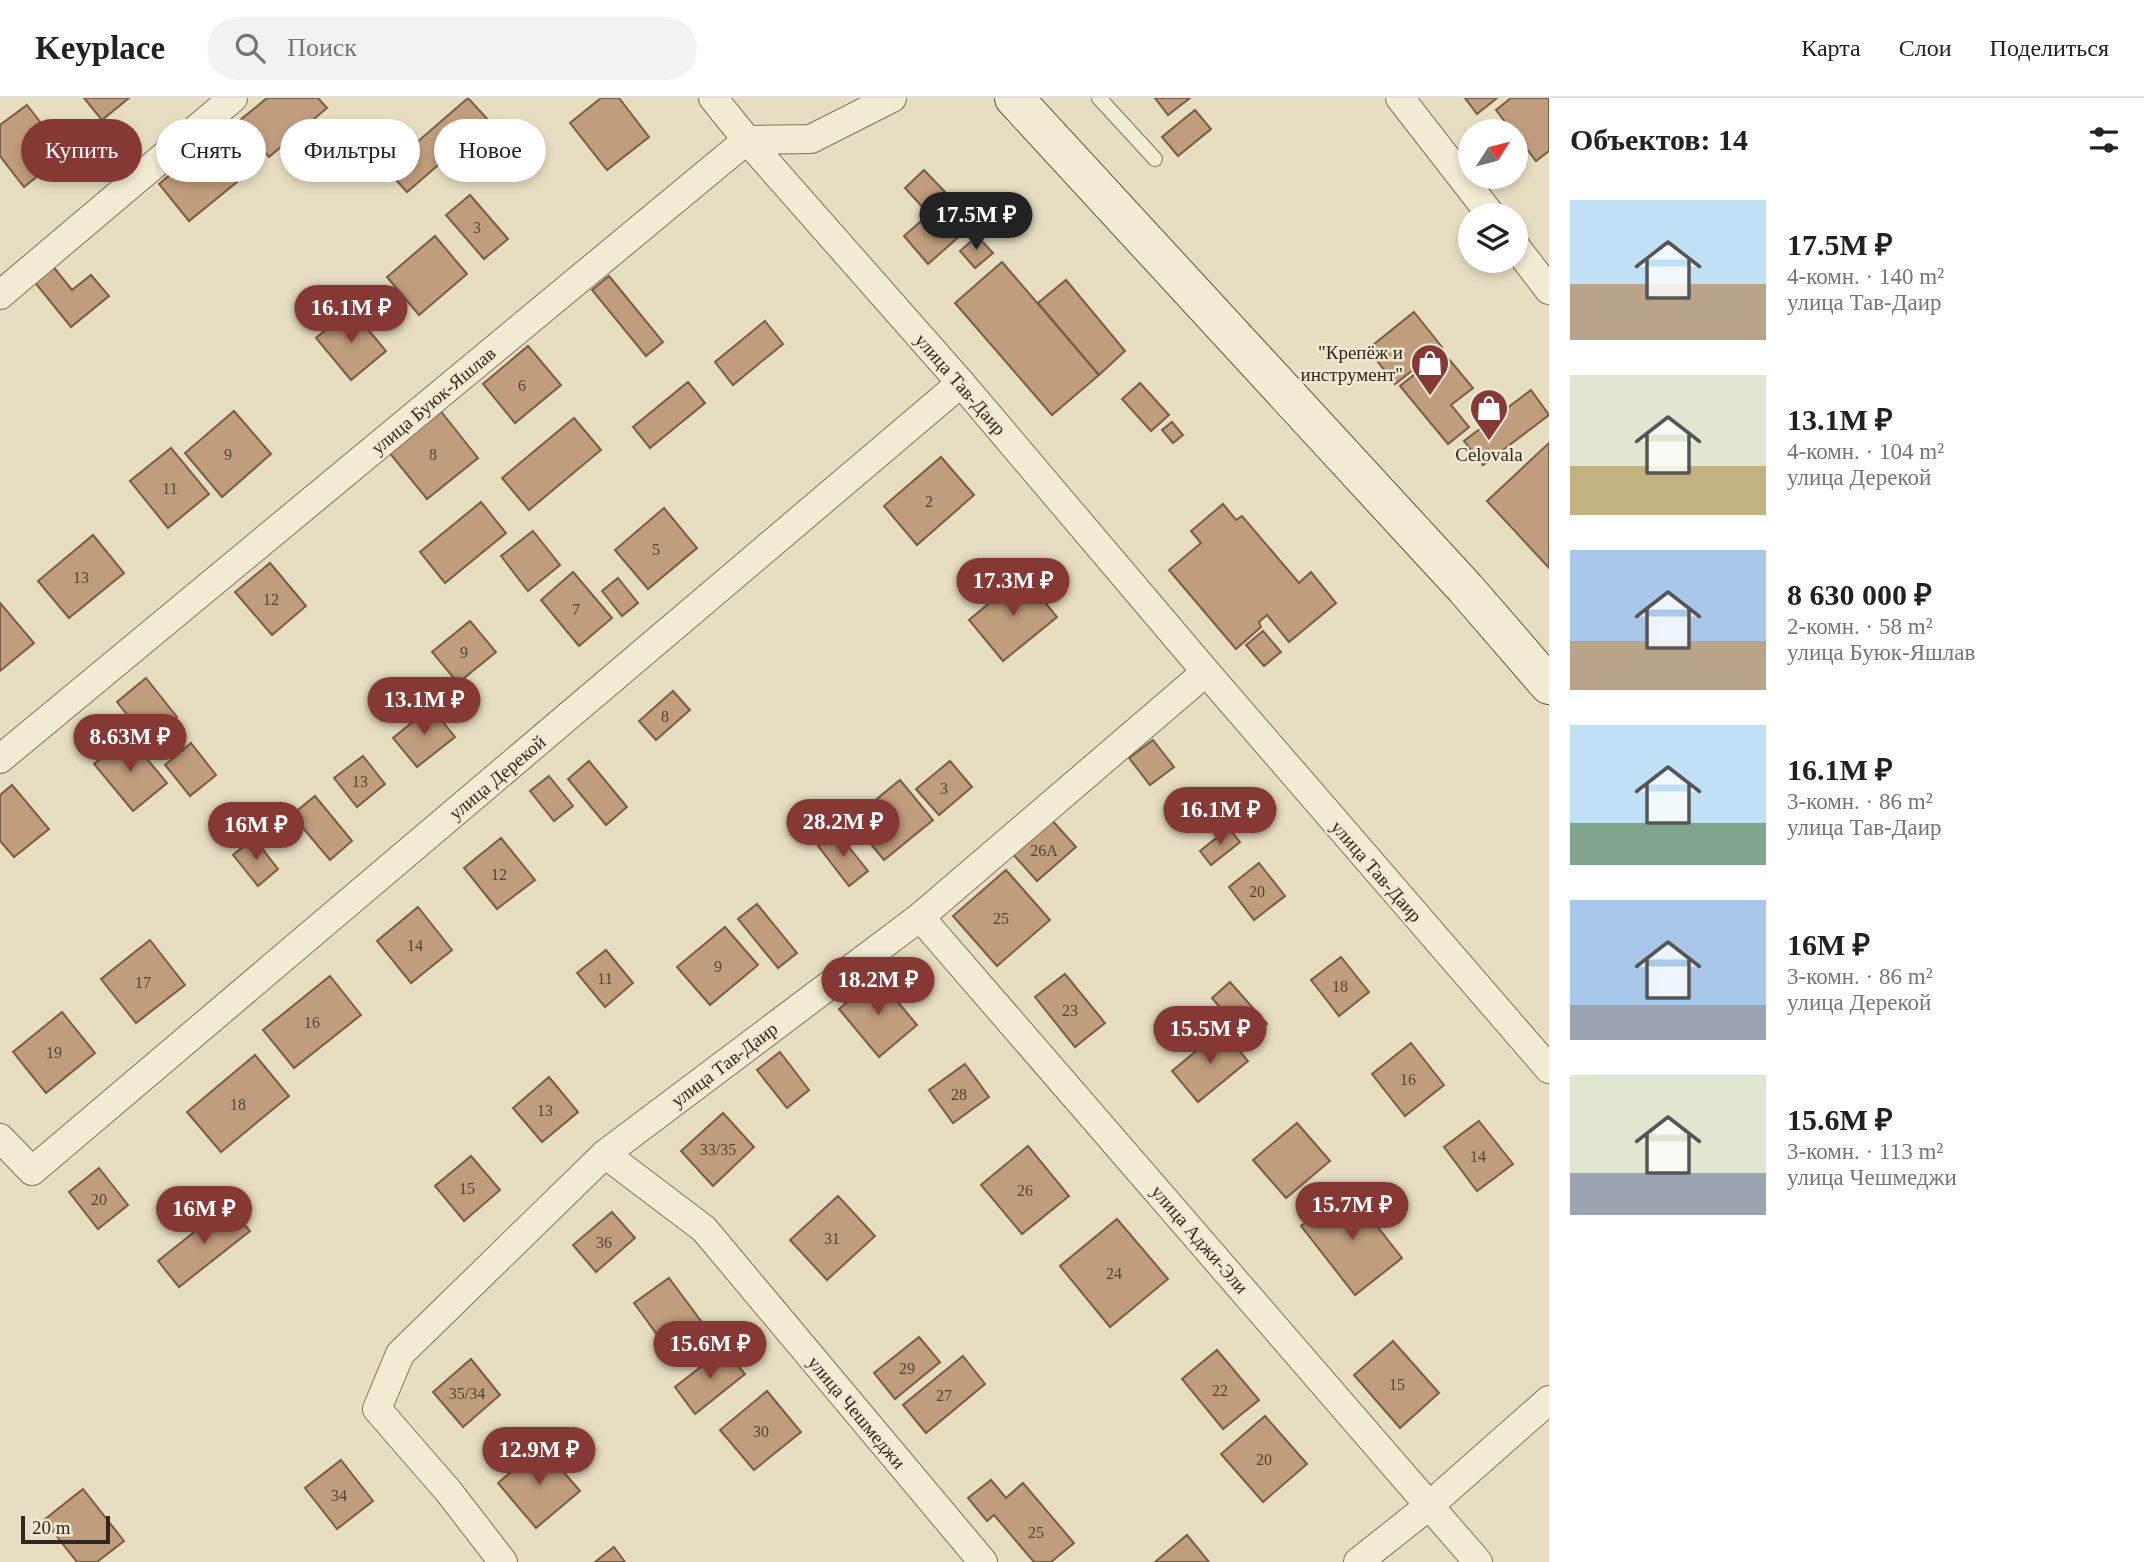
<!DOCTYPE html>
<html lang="ru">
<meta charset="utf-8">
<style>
:root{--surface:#fff;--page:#f2f2f2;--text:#202124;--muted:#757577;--line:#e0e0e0;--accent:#853834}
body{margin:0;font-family:"Times New Roman",serif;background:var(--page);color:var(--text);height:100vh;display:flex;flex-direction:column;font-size:26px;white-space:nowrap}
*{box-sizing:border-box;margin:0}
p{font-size:23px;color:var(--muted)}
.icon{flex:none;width:38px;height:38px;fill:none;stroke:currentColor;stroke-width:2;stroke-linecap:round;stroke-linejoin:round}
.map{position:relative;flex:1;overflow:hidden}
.sheet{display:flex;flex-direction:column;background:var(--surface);width:595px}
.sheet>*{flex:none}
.banner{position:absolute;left:21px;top:21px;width:665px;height:63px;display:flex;gap:14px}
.needle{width:46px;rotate:54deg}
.tools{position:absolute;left:1458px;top:21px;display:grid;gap:14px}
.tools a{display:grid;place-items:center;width:70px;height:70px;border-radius:50%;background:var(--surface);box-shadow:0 4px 10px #0003;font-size:35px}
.scale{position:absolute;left:21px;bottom:18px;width:89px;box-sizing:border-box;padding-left:7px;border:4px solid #30281e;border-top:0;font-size:19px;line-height:24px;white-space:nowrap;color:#30281e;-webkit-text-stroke:5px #f0e8d1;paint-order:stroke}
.price{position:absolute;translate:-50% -60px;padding:0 16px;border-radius:24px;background:var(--accent);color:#fff;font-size:23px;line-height:46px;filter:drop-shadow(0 2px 4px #0008)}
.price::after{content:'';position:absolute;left:50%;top:42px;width:21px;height:16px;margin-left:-10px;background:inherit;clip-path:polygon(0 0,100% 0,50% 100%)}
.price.active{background:#222;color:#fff}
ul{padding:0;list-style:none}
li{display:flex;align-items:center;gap:21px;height:175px;padding:0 21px}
li span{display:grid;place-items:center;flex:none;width:196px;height:140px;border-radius:0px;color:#555}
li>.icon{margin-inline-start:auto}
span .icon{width:84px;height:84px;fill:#fffc;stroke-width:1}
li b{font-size:30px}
h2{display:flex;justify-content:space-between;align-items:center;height:84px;padding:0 21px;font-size:30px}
.chip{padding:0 24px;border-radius:32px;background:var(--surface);box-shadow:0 4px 10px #0003;font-size:24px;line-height:63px}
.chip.active{background:var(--accent);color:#fff}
header{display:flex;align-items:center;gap:42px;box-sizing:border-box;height:98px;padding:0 35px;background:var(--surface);border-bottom:2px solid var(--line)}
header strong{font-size:33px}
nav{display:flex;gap:38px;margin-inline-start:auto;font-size:24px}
.search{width:490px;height:63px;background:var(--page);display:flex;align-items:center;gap:18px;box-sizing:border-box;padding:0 24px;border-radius:38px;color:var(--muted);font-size:26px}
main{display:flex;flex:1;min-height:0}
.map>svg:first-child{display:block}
.building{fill:#c09d7d;stroke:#7a5d45;stroke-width:2}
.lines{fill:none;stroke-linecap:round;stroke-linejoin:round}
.service-casing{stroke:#7f705c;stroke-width:16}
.minor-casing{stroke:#7f705c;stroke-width:30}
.secondary-casing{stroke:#60523f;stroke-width:40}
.service{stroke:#f3ecd4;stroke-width:14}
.minor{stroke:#f3ecd4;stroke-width:28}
.secondary{stroke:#f3ecd4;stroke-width:38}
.labels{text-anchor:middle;stroke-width:5;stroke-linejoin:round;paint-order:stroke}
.number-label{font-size:16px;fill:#544536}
.poi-label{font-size:19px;fill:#30281e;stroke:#f0e8d1;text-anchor:end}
.street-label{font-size:19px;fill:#30281e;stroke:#f0e8d1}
</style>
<header>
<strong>Keyplace</strong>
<div class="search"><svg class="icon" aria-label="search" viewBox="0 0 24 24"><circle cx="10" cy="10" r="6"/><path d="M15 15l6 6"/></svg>Поиск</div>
<nav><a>Карта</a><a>Слои</a><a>Поделиться</a></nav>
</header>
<main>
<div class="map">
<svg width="1549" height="1464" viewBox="0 0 1549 1464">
<rect width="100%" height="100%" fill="#e7dec2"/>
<g class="building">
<polygon points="84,0 129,0 102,22"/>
<polygon points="267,0 318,0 327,10 269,59 239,23"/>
<polygon points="468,0 489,23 407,94 386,71"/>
<polygon points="601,0 619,0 649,39 607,72 570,25"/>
<polygon points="1155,0 1190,0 1168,17"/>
<polygon points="1465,0 1497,0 1477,16"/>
<polygon points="1511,0 1549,0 1549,53 1536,63 1516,37 1516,33 1512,33 1496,12"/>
<polygon points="27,7 65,56 24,89 0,58 0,27"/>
<polygon points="1195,12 1211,31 1178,58 1162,39"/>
<polygon points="206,47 237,84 189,123 159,86"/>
<polygon points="924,72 946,95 927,114 905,90"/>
<polygon points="470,97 508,141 484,161 446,117"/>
<polygon points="946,101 970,129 928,166 904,138"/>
<polygon points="435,138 467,176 419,217 387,179"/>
<polygon points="977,138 993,155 975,170 960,153"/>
<polygon points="1002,164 1099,277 1052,317 955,205"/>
<polygon points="51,166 72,192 91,177 109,198 71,229 32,181"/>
<polygon points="609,178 663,244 646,258 592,192"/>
<polygon points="1066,182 1125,253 1099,277 1038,205"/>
<polygon points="351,211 386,253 351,282 316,240"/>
<polygon points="1414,214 1442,249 1395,286 1368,251"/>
<polygon points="765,223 783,246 733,287 715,264"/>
<polygon points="528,248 561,287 515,325 483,286"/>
<polygon points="1443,254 1473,290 1451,307 1469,329 1448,346 1400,288"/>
<polygon points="688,284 705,305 650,350 633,329"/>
<polygon points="1140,285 1169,317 1151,333 1122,301"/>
<polygon points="1531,292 1549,317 1483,367 1464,343"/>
<polygon points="439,311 478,360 427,401 388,353"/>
<polygon points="234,313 271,356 222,399 185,355"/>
<polygon points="574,320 601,352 529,412 502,380"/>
<polygon points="1172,324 1183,337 1173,345 1162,332"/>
<polygon points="1549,345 1549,470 1487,403"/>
<polygon points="171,350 209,396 168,430 130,383"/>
<polygon points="941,359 974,397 917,447 884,408"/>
<polygon points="481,404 506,435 445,485 420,454"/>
<polygon points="1223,406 1236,422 1242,418 1299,485 1311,474 1336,505 1289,544 1267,517 1259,524 1261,529 1236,551 1169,472 1201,445 1191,433"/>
<polygon points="664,410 697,450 648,491 615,452"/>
<polygon points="533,433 560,467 528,493 501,458"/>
<polygon points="93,437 124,475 69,520 38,483"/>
<polygon points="270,465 306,508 272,537 235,494"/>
<polygon points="573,474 612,520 579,548 541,502"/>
<polygon points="1023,477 1057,519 1003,563 969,522"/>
<polygon points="618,480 638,505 622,518 602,493"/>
<polygon points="0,505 34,545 0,573"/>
<polygon points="470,523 496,554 458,585 432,554"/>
<polygon points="1263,533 1281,554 1264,568 1246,547"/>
<polygon points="146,580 177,619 148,643 117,604"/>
<polygon points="673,593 690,612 656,642 639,623"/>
<polygon points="431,609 455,639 417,669 393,640"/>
<polygon points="128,638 167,685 133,713 94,666"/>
<polygon points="1153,642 1174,669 1150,687 1129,660"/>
<polygon points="191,645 216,677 190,698 165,667"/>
<polygon points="363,658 385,686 357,709 334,680"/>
<polygon points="589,663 627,709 606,727 568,681"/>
<polygon points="950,663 972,689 939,717 916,691"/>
<polygon points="549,678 573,708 554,723 530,693"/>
<polygon points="900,682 933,722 884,762 851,722"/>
<polygon points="12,687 49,731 14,759 0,743 0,697"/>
<polygon points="315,698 352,743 330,762 292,717"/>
<polygon points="1050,720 1076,749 1037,783 1012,755"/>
<polygon points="1229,730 1240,744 1211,767 1200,753"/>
<polygon points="836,733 868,773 849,788 818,748"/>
<polygon points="254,740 278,771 258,788 233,757"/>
<polygon points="501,740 535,782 497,811 464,770"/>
<polygon points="1259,765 1285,798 1254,822 1229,789"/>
<polygon points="1006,772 1050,822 997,868 953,818"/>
<polygon points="757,806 797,855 778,870 738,821"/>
<polygon points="418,809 452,852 411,885 377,843"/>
<polygon points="725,829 758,867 710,907 677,869"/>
<polygon points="150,842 185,887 136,925 101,881"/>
<polygon points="606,852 633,885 605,909 577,875"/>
<polygon points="1341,859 1369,894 1339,918 1311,882"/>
<polygon points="1065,876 1105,925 1075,949 1035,899"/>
<polygon points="330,878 361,917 294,970 263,932"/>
<polygon points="877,879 917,927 879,959 839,911"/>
<polygon points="1230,884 1267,926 1248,942 1212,900"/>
<polygon points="62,914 95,955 46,995 13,954"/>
<polygon points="1222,932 1248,963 1198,1004 1172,973"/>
<polygon points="1411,945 1444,987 1405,1018 1372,976"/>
<polygon points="780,954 809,992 787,1010 757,972"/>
<polygon points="255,957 289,998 221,1054 187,1014"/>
<polygon points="965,966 989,999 953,1025 929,992"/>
<polygon points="549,979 578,1014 542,1044 513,1010"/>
<polygon points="723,1015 754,1049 713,1088 681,1053"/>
<polygon points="1479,1023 1513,1066 1477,1093 1444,1049"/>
<polygon points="1297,1025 1330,1063 1286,1100 1253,1062"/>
<polygon points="1028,1048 1069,1098 1022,1136 981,1087"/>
<polygon points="471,1058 500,1092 464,1123 435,1088"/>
<polygon points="99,1070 128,1107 98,1131 69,1094"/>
<polygon points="1348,1091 1402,1160 1355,1197 1301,1128"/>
<polygon points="838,1098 875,1138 827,1182 790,1142"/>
<polygon points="228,1107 250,1133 179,1189 158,1163"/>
<polygon points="612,1114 635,1140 596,1174 573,1147"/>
<polygon points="1117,1121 1168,1181 1110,1229 1060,1168"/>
<polygon points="669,1180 704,1227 669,1253 634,1205"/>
<polygon points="919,1239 940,1264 895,1301 874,1275"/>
<polygon points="1393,1243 1439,1295 1400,1330 1354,1277"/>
<polygon points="724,1251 745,1276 695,1316 675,1289"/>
<polygon points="1217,1252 1259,1302 1223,1331 1182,1281"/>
<polygon points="963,1258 985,1286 926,1335 903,1307"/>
<polygon points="471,1261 500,1297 463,1329 433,1294"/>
<polygon points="767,1293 801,1334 754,1372 720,1332"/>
<polygon points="1265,1318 1307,1366 1263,1404 1221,1356"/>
<polygon points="541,1348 580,1393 536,1430 498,1385"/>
<polygon points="341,1362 373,1403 337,1431 305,1390"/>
<polygon points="991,1382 1006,1400 1023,1385 1074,1445 1051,1464 1034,1464 994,1417 987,1423 968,1400"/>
<polygon points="83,1391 124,1443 97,1464 77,1464 44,1422"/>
<polygon points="1187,1437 1209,1464 1155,1464"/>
<polygon points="614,1449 625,1464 595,1464"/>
</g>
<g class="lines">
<defs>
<polyline id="service" points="1099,0 1155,61"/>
<g id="minor">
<polyline points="713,0 747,42 961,285 1206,574 1549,971"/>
<polyline points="1400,0 1491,117"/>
<polyline points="1516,149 1549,192"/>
<polyline points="0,197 233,0"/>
<polyline points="0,661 747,42 811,41 892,0"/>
<polyline points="920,819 1478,1464"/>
<polyline points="0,1040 32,1073 961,285"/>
<polyline points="605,1056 704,1131 983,1464"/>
<polyline points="503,1464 449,1394 377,1311 400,1256 605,1056 920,819 1206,574"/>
<polyline points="1358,1464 1430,1407 1549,1302"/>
</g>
<polyline id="secondary" points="1014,0 1466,491 1549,587"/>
</defs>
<use href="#service" class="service-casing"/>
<use href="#minor" class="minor-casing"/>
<use href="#secondary" class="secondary-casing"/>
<use href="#service" class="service"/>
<use href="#minor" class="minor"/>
<use href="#secondary" class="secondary"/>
</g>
<defs>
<symbol id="shop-pin" viewBox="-11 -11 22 30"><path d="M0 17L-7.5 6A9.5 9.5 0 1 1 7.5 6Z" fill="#853834" stroke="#f0e8d1"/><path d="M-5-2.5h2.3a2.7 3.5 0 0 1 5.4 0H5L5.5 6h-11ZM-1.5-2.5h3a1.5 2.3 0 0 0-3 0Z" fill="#fff"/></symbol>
</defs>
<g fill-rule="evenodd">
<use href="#shop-pin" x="1408" y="243" width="44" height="60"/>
<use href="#shop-pin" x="1467" y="288" width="44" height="60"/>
</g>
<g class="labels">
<g class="number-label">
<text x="477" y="135">3</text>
<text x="522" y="293">6</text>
<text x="228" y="362">9</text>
<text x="433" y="362">8</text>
<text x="170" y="396">11</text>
<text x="929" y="409">2</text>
<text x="656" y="457">5</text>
<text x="81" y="485">13</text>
<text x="271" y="507">12</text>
<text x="576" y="517">7</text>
<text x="464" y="560">9</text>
<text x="665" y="624">8</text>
<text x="360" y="689">13</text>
<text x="944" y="696">3</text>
<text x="1044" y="758">26А</text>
<text x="499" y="782">12</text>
<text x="1257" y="799">20</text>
<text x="1001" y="826">25</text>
<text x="415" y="853">14</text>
<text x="718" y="874">9</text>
<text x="605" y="886">11</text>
<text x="143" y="890">17</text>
<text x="1340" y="894">18</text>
<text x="1070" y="918">23</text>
<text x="312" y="930">16</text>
<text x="54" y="960">19</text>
<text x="1408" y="987">16</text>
<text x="959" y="1002">28</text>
<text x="238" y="1012">18</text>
<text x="545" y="1018">13</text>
<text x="718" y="1057">33/35</text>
<text x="1478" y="1064">14</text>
<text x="467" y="1096">15</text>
<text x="1025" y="1098">26</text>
<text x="99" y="1107">20</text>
<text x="832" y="1146">31</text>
<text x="604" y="1150">36</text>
<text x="1114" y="1181">24</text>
<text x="907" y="1276">29</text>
<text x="1397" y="1292">15</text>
<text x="1220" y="1298">22</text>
<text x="467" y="1301">35/34</text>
<text x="944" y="1303">27</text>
<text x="761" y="1339">30</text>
<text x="1264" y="1367">20</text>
<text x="339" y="1403">34</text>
<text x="1036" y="1440">25</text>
</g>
<g class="poi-label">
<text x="1403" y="261">"Крепёж и<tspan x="1403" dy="22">инструмент"</tspan></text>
<text x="1489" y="363" text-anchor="middle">Celovala</text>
</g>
<g class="street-label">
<text transform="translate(961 286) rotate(49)" y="7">улица Тав-Даир</text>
<text transform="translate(433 302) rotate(-40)" y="7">улица Буюк-Яшлав</text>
<text transform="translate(497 679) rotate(-40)" y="7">улица Дерекой</text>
<text transform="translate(1377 773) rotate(49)" y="7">улица Тав-Даир</text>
<text transform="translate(724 966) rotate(-37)" y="7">улица Тав-Даир</text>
<text transform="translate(1200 1141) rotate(49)" y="7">улица Аджи-Эли</text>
<text transform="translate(857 1314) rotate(50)" y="7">улица Чешмеджи</text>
</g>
</g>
</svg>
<div class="tools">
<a><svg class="needle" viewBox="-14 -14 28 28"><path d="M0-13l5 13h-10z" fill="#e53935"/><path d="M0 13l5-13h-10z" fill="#757577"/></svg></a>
<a><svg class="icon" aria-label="layers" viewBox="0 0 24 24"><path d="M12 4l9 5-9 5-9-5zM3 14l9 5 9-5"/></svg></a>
</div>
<div class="scale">20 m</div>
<b class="price active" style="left:976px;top:154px">17.5M ₽</b>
<b class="price" style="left:351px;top:247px">16.1M ₽</b>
<b class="price" style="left:1013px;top:520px">17.3M ₽</b>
<b class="price" style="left:424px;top:639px">13.1M ₽</b>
<b class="price" style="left:130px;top:676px">8.63M ₽</b>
<b class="price" style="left:1220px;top:749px">16.1M ₽</b>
<b class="price" style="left:843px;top:761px">28.2M ₽</b>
<b class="price" style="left:256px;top:764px">16M ₽</b>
<b class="price" style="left:878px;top:919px">18.2M ₽</b>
<b class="price" style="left:1210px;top:968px">15.5M ₽</b>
<b class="price" style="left:1352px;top:1144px">15.7M ₽</b>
<b class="price" style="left:204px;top:1148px">16M ₽</b>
<b class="price" style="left:710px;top:1283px">15.6M ₽</b>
<b class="price" style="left:539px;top:1389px">12.9M ₽</b>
<div class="banner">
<a class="chip active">Купить</a>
<a class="chip">Снять</a>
<a class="chip">Фильтры</a>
<a class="chip">Новое</a>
</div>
</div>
<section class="sheet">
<h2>Объектов: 14<svg class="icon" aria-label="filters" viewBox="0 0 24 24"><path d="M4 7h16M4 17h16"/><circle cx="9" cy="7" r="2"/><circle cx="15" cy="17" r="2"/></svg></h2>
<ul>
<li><span style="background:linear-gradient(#bfe0f5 60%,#b9a48a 0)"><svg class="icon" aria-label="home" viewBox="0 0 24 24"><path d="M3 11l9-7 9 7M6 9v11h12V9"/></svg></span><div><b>17.5M ₽</b><p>4-комн. · 140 m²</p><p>улица Тав-Даир</p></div></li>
<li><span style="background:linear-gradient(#dfe7d0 65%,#c2b280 0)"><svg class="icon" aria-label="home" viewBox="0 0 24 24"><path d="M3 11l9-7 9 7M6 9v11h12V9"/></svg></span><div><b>13.1M ₽</b><p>4-комн. · 104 m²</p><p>улица Дерекой</p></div></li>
<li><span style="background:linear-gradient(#a9c7e8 65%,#b9a48a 0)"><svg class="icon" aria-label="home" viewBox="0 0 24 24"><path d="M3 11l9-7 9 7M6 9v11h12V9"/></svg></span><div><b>8 630 000 ₽</b><p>2-комн. · 58 m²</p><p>улица Буюк-Яшлав</p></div></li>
<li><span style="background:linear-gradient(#bfe0f5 70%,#7fa58c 0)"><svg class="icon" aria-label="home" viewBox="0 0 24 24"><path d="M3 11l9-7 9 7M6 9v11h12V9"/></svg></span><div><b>16.1M ₽</b><p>3-комн. · 86 m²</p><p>улица Тав-Даир</p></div></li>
<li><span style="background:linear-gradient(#a9c7e8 75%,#9aa5b1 0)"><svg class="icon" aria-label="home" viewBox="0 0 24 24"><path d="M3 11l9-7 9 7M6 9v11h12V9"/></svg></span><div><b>16M ₽</b><p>3-комн. · 86 m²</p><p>улица Дерекой</p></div></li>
<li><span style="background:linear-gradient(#dfe7d0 70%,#9aa5b1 0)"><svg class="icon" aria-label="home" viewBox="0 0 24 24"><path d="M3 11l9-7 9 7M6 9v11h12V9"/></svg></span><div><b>15.6M ₽</b><p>3-комн. · 113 m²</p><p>улица Чешмеджи</p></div></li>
</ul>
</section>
</main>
